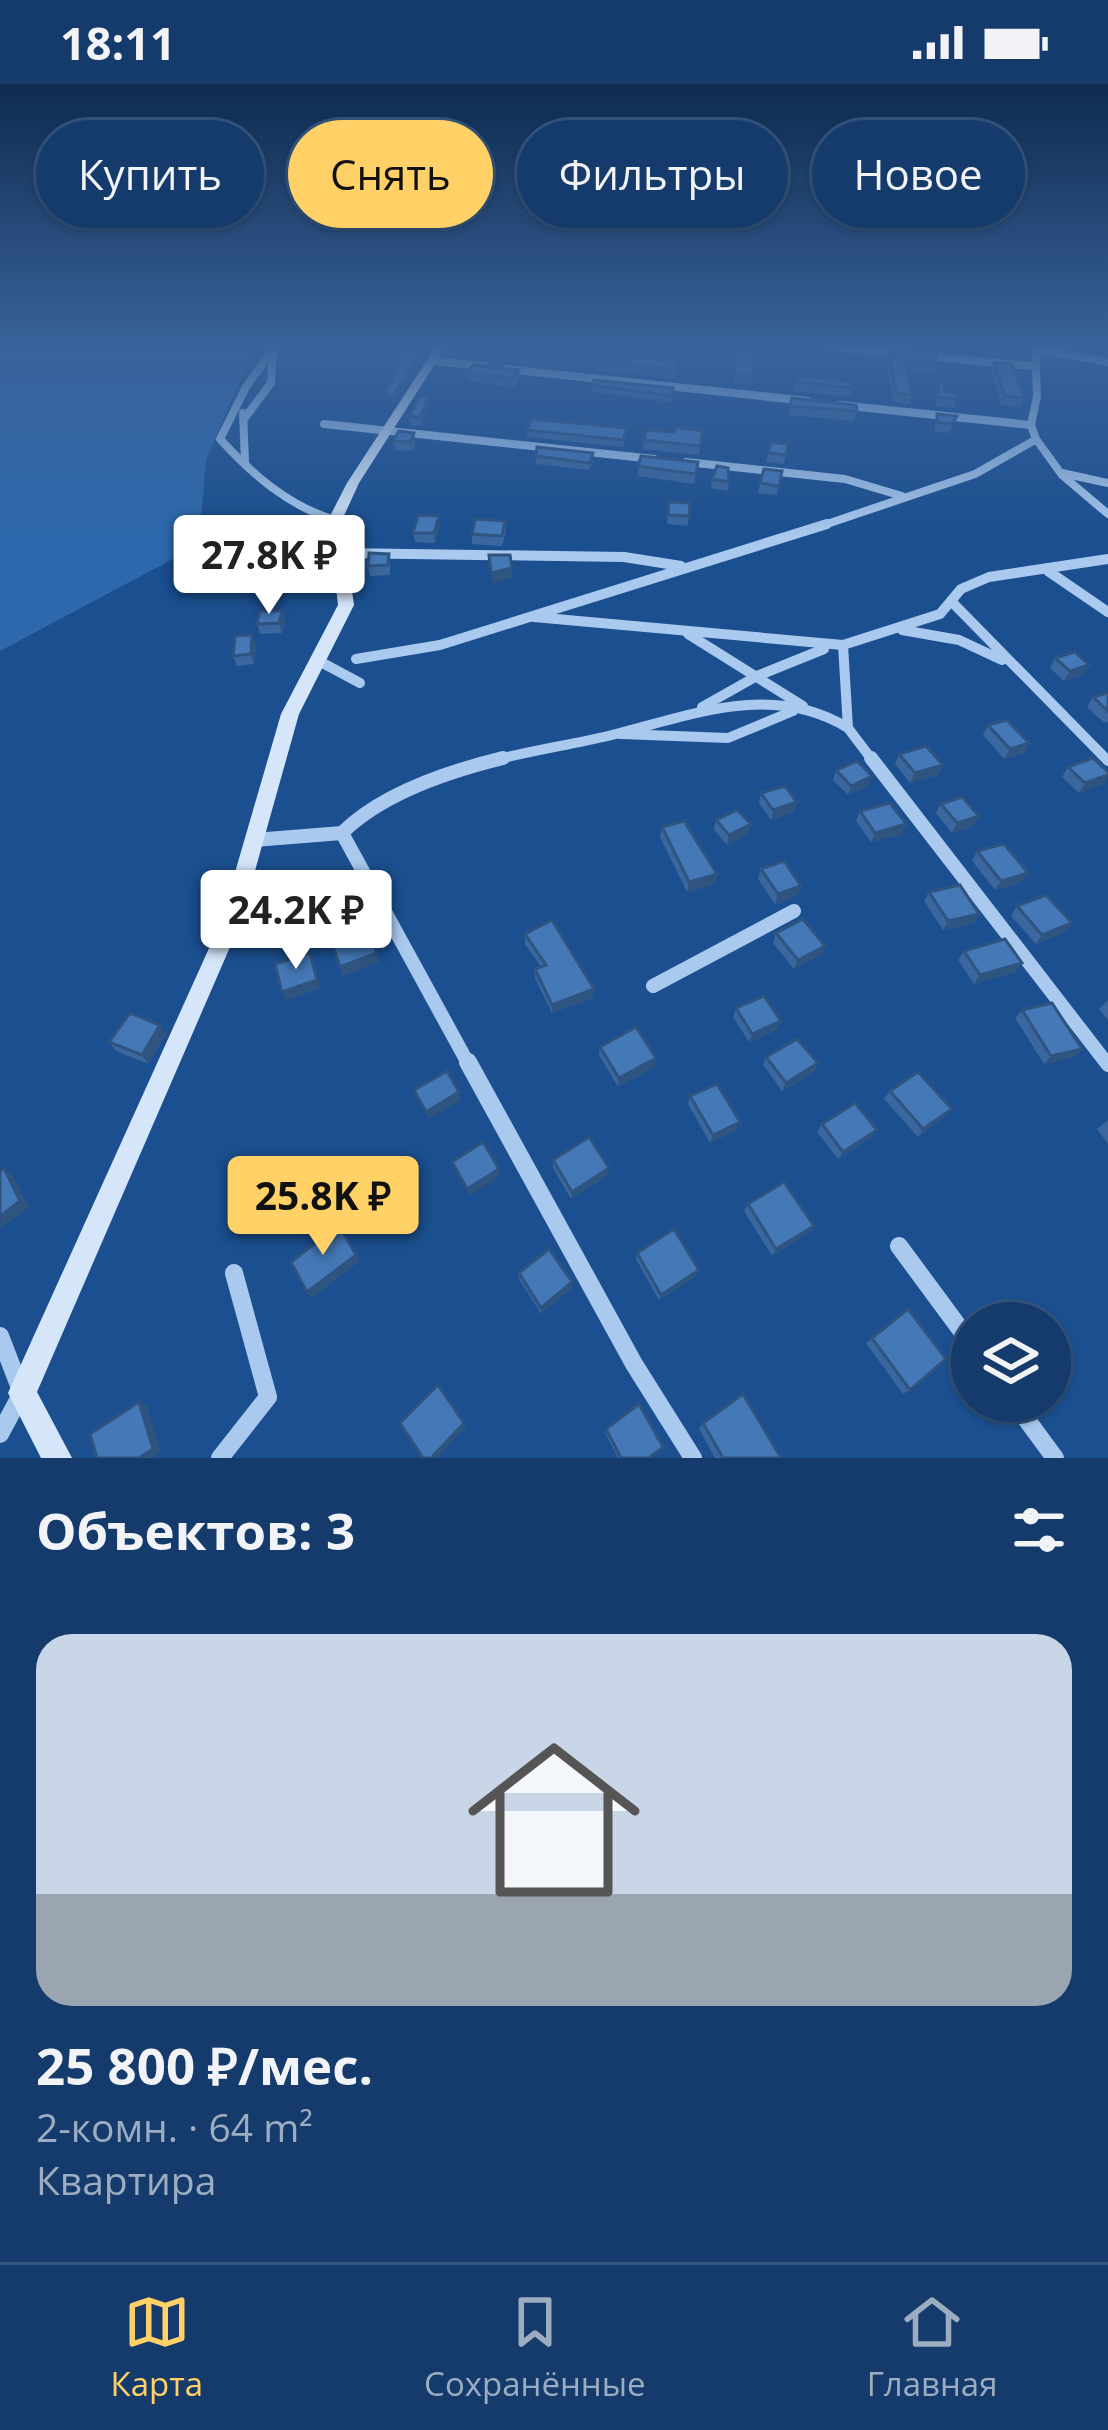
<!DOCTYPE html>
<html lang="ru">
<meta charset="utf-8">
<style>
:root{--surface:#143b6b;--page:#1d4271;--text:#f1f3f6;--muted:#9dadc1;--line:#33557e;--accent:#ffd166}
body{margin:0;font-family:"Open Sans",sans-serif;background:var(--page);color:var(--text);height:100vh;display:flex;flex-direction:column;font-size:45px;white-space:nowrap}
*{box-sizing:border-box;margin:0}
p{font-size:39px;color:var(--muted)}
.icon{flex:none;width:66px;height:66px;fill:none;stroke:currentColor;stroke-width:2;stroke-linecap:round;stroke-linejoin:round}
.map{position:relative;height:1374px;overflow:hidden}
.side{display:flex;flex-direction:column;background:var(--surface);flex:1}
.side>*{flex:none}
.banner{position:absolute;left:36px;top:36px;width:1038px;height:108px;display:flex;gap:24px}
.fabs{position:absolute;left:951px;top:1218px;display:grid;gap:24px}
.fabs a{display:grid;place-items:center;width:120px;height:120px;border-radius:50%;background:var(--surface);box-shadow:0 3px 9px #0004,0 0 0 3px var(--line);font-size:60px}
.price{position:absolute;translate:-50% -102px;padding:0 27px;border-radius:12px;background:#fff;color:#222;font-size:39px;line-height:78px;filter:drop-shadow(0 3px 6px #0008)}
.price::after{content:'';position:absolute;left:50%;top:72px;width:36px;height:27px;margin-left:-18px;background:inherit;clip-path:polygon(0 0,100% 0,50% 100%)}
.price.current{background:var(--accent);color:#111}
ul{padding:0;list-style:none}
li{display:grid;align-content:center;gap:24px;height:636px;padding:0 36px}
li span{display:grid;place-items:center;height:372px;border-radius:36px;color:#555}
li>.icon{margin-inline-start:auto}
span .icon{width:216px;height:216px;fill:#fffc;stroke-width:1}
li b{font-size:51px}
h2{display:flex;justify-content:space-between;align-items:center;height:144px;padding:0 36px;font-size:51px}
.pill{padding:0 42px;border-radius:54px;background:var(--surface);box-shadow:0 3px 9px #0004,0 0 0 3px var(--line);font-size:42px;line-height:108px}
.pill.current{background:var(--accent);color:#111}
.status{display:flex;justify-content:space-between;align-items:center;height:84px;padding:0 60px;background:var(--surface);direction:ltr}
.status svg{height:33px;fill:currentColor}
.tab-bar{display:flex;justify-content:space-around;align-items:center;height:168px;border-top:3px solid var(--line);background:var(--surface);font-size:33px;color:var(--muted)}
.tab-bar a{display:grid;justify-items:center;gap:6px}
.tab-bar .current{color:var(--accent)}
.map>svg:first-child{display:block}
.green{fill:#2e69ad}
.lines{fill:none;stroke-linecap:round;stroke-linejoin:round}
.street-far3{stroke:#a9c9ee;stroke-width:8}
.street-far2{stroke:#a9c9ee;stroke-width:10}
.street-far1{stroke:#a9c9ee;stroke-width:14}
.street{stroke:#a9c9ee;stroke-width:18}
.secondary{fill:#d6e6fa;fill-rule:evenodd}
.wall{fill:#3a679d}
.shaded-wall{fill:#305480}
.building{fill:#4478b7;stroke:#305480;stroke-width:3}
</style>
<div class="status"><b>18:11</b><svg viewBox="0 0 49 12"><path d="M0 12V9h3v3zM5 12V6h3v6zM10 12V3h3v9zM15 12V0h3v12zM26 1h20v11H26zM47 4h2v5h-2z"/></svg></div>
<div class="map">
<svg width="1108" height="1374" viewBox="0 0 1108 1374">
<rect width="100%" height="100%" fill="#1b4f8f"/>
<polygon class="green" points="0,261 255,261 206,376 199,461 0,567"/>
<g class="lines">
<g class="street-far3">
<path d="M276,261L246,303L220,355C252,390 288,422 335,436"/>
<polyline points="809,261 1032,282"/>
<polyline points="1035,261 1037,312 1031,341 1036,355 1062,391 1108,430"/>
<polyline points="1037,265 1108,278"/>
<polyline points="433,277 485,282"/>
<polyline points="506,285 808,317"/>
<polyline points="840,321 1031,341"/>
<polyline points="243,329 245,378"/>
<polyline points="244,335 271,299 273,268"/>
<polyline points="324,340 654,375"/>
<polyline points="686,378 845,395 902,412"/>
<polyline points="1062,389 1108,399"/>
<polyline points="818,443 975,390 1035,356"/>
</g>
<g class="street-far2">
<polyline points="341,469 624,473 681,482"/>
<polyline points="1048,487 1108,528"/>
<polyline points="952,518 1108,677"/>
<polyline points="534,533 843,561"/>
<polyline points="902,546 959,556 1002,576"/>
<polyline points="688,550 803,622"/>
<polyline points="356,575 440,561 827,440"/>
<polyline points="317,576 360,599"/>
<polyline points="702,623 757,592 824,565"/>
<polyline points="621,650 728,654 793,627"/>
<path d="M491,677C530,667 569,661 608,652C689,632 771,597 848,644"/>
<polyline points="873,677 848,644 843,561 940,530 961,505 989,493 1108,475"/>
</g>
<g class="street-far1">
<polyline points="871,674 1108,981"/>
<polyline points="254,756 342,749"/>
<polyline points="653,902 794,827"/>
<path d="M469,981L342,749C381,710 450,687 503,674"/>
</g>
<g class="street">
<polyline points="468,978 634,1280 693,1374"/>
<polyline points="899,1162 972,1261"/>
<polyline points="0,1252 22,1309 0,1350"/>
<polyline points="1013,1317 1055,1374"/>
<polyline points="220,1374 268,1313 234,1189"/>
</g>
<polygon class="secondary" points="437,261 447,261 359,399 342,436 354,521 299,630 240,840 37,1308 72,1374 41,1374 8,1309 220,840 281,630 338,521 328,436 347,399"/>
</g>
<g class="wall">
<polygon points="538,261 528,279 483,274 482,267"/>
<polygon points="657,261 688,261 688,264"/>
<polygon points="733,261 804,261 804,266 802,274 752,272 751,301 735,300"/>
<polygon points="898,261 936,261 935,265"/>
<polygon points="889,268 935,280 933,289 908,286 912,311 910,320 893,318 886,277"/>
<polygon points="597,272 678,276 676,295 596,286"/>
<polygon points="994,279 1024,314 1021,323 1001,321 991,288"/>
<polygon points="519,286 519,295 513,304 470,297 469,288"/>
<polygon points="797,291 853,304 850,313 793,307"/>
<polygon points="594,296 673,304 671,318 592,308"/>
<polygon points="938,299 945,307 957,315 954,324 935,322"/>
<polygon points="792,314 857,327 854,337 789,331"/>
<polygon points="429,323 422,342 410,341 409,332"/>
<polygon points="937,330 957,332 949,349 934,347"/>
<polygon points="627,344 623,363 527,353 527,346"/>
<polygon points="703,347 699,371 643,365 644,356 674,348"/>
<polygon points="414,349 415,358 412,367 395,366 393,357"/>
<polygon points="771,358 788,360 784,380 766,378"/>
<polygon points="537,363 593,377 589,386 536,380"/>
<polygon points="698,378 694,400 638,392 638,382"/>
<polygon points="764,385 782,387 777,411 758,409"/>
<polygon points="712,395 729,398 728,407 711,404"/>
<polygon points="669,418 690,419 688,442 667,440"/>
<polygon points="505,437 506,447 502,462 472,460 472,450"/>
<polygon points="440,441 435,459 415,458 413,449"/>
<polygon points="390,479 390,491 370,492 368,482"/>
<polygon points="282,527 285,537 282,549 260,550 257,540"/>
<polygon points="252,551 256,561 254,580 237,582 233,572"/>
<polygon points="1055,574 1089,581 1083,591 1064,597 1050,584"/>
<polygon points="1108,609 1108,638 1104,639 1087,623 1093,613"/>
<polygon points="988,641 1029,659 1024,669 1004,675 983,651"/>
<polygon points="899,670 938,691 910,699 895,680"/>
<polygon points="1068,683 1104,700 1079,709 1062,693"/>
<polygon points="836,686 868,702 848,711 833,696"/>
<polygon points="761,709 794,728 771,736 759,719"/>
<polygon points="941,720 974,742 952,749 936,729"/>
<polygon points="860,727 906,740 902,750 871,758 856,737"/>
<polygon points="716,736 751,740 748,750 727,761 714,746"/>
<polygon points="662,743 715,800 687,808 660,753"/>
<polygon points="977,767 1022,798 995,806 972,777"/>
<polygon points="761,785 801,802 798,811 775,820 758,795"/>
<polygon points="929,808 979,830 974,839 943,846 924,817"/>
<polygon points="1017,822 1065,848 1036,860 1011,832"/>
<polygon points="776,849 825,862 821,871 794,885 773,859"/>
<polygon points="525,850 594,905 593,914 552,929 535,894 535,885 541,883 525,860"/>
<polygon points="964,867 1022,879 1015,888 974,900 958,876"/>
<polygon points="1108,916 1108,936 1099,925"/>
<polygon points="736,924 777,946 749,958 733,933"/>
<polygon points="1022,926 1082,965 1074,973 1044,980 1015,934"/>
<polygon points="166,950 148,980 116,967 109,958"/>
<polygon points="600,963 655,983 618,1003 599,971"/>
<polygon points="766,973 818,979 814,988 782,1007 763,981"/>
<polygon points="890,1007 945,1032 918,1053 884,1015"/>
<polygon points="690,1012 737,1046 710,1059 688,1020"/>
<polygon points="1108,1036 1108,1060 1097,1045"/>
<polygon points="822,1040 877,1046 871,1053 838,1075 817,1048"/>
<polygon points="553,1076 608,1091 571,1115 553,1084"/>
<polygon points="748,1120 814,1142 809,1149 772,1172 744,1127"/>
<polygon points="637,1169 696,1192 659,1216 636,1175"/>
<polygon points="519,1189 572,1204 541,1230 519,1195"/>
<polygon points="908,1225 910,1306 903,1310 866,1259"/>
<polygon points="703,1339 781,1374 715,1374 699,1345"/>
<polygon points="606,1345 663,1363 651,1374 618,1374 605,1349"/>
</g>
<g class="shaded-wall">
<polygon points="421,261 424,261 412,291 393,320 392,313"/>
<polygon points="428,314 429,323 422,342 420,333"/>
<polygon points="439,432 440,441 435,459 434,449"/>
<polygon points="512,484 512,494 492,499 491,489"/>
<polygon points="282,527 285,537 282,549 279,539"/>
<polygon points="252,551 256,561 254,580 251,570"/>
<polygon points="1089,581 1083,591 1064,597 1070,587"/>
<polygon points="1029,659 1024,669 1004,675 1010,665"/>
<polygon points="943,681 938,691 910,699 915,689"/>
<polygon points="1108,691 1104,700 1079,709 1085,699"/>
<polygon points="872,692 868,702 848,711 851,702"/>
<polygon points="797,718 794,728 771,736 773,726"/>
<polygon points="979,732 974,742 952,749 957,739"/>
<polygon points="751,740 748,750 727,761 729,751"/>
<polygon points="906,740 902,750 871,758 875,749"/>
<polygon points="1028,789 1022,798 995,806 1001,797"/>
<polygon points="717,790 715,800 687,808 689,798"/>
<polygon points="801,802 798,811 775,820 778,810"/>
<polygon points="979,830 974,839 943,846 948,837"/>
<polygon points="1072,839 1065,848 1036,860 1042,851"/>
<polygon points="825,862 821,871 794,885 798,876"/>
<polygon points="310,869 321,904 286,917 282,908"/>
<polygon points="377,869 379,878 343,892 340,883"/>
<polygon points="1022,879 1015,888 974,900 980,891"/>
<polygon points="594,905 593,914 552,929 552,921"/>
<polygon points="781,937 777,946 749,958 752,950"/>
<polygon points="160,941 166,950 148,980 142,971"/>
<polygon points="1082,965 1074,973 1044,980 1051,972"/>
<polygon points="656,974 655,983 618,1003 619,994"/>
<polygon points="818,979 814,988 782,1007 786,999"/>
<polygon points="459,1008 461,1016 428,1035 426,1028"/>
<polygon points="952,1025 945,1032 918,1053 923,1045"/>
<polygon points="740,1038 737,1046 710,1059 713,1051"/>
<polygon points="877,1046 871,1053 838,1075 843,1068"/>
<polygon points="4,1084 13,1092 29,1123 0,1145"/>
<polygon points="609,1084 608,1091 571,1115 572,1108"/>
<polygon points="499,1085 500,1092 469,1112 467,1105"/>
<polygon points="814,1142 809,1149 772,1172 776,1165"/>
<polygon points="356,1171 360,1177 312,1214 307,1208"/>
<polygon points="699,1186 696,1192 659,1216 661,1211"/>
<polygon points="572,1198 572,1204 541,1230 541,1224"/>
<polygon points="139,1318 147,1322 161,1368 152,1374 139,1374"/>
<polygon points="464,1339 466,1343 437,1374 431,1374"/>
</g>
<g class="building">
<polygon points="409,261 421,261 411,285 392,313 385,310 403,270"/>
<polygon points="486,261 534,261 528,272 482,267"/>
<polygon points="735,261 804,261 804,266 751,263 753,292 736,291"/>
<polygon points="889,268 936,272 935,280 906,277 912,311 896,309"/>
<polygon points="597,272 678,276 677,286 596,277"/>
<polygon points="994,279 1012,280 1024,314 1005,312"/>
<polygon points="473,281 519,286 513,295 469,288"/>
<polygon points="797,291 851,298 853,304 795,298"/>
<polygon points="594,296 673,304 672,312 593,301"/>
<polygon points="938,299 944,299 945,307 957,309 957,315 938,313"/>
<polygon points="421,311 428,314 420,333 409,332"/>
<polygon points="792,314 856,321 857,327 790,322"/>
<polygon points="937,330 957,332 952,340 937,338"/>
<polygon points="532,335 627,344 623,356 527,346"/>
<polygon points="675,343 703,347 700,362 644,356 646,346 674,348"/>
<polygon points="399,347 414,349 411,358 393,357"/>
<polygon points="771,358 788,360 786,371 768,369"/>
<polygon points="537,363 593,369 590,379 536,372"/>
<polygon points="641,372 698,378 696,390 638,382"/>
<polygon points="717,382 728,384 729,398 712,395"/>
<polygon points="764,385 782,387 779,402 760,399"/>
<polygon points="669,418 690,419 689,432 668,431"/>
<polygon points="418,431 439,432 434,449 413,449"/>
<polygon points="475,435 505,437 502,452 472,450"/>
<polygon points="369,469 389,470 388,481 368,482"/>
<polygon points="489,471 510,471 512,484 491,489"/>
<polygon points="260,527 282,527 279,539 257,540"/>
<polygon points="252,551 251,570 233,572 235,552"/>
<polygon points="1075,568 1089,581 1070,587 1055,574"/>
<polygon points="1108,609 1108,627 1093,613"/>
<polygon points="1007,636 1029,659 1010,665 988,641"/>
<polygon points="926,662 943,681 915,689 899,670"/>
<polygon points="1093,674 1108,688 1108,691 1085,699 1068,683"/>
<polygon points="857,677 872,692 851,702 836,686"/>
<polygon points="785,702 797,718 773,726 761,709"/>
<polygon points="962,713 979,732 957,739 941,720"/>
<polygon points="890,719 906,740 875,749 860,727"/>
<polygon points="737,726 751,740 729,751 716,736"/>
<polygon points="684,737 717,790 689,798 662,743"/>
<polygon points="1004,760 1028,789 1001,797 977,767"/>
<polygon points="784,777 801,802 778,810 761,785"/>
<polygon points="960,801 979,830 948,837 929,808"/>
<polygon points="1046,811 1072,839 1042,851 1017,822"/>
<polygon points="803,835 825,862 798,876 776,849"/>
<polygon points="552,836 594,905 552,921 535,885 546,881 525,850"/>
<polygon points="368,846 377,869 340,883 333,862"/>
<polygon points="1005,855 1022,879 980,891 964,867"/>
<polygon points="310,869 317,896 282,908 275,880"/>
<polygon points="764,912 781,937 752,950 736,924"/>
<polygon points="1052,919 1082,965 1051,972 1022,926"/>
<polygon points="130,929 160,941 142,971 109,958"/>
<polygon points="636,943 656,974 619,994 600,963"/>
<polygon points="797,955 818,979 786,999 766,973"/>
<polygon points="447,987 459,1008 426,1028 414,1006"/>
<polygon points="918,988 952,1025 923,1045 890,1007"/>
<polygon points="717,1000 740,1038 713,1051 690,1012"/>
<polygon points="855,1019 877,1046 843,1068 822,1040"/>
<polygon points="589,1053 609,1084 572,1108 553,1076"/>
<polygon points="483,1058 499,1085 467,1105 452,1078"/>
<polygon points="4,1084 20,1117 0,1132 0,1087"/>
<polygon points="784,1098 814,1142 776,1165 748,1120"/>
<polygon points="339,1141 356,1171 307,1208 291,1178"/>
<polygon points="674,1145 699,1186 661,1211 637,1169"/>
<polygon points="549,1165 572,1198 541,1224 519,1189"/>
<polygon points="908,1225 946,1275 910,1306 872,1254"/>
<polygon points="438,1301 464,1339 431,1374 423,1374 400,1339"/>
<polygon points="743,1310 781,1374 723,1374 703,1339"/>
<polygon points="139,1318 153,1365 139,1374 97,1374 90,1350"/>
<polygon points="639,1320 663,1363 649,1374 621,1374 606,1345"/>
</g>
<linearGradient id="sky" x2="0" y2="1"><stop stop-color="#0f2b4f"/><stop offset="0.58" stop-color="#39639b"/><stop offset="1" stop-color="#39639b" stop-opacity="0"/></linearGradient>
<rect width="1108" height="453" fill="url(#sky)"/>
</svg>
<div class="fabs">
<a><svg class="icon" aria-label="layers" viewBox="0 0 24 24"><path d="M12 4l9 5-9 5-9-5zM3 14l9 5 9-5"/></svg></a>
</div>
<b class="price" style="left:269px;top:533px">27.8K ₽</b>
<b class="price" style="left:296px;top:888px">24.2K ₽</b>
<b class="price current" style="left:323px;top:1174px">25.8K ₽</b>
<div class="banner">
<a class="pill">Купить</a>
<a class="pill current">Снять</a>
<a class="pill">Фильтры</a>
<a class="pill">Новое</a>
</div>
</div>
<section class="side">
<h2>Объектов: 3<svg class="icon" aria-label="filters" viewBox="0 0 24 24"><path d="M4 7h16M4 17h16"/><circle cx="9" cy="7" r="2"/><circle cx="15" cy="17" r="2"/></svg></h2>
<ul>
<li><span style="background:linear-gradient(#c9d6e8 70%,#9aa5b1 0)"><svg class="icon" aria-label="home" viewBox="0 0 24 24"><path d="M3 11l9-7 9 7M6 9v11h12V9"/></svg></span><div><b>25 800 ₽/мес.</b><p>2-комн. · 64 m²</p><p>Квартира</p></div></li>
</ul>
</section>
<nav class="tab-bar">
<a class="current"><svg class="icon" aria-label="map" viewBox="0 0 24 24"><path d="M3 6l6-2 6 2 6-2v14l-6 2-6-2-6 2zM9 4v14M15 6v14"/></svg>Карта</a>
<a><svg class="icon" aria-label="saved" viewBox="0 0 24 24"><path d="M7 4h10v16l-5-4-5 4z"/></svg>Сохранённые</a>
<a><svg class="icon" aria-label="home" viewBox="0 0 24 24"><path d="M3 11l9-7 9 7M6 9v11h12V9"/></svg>Главная</a>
</nav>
